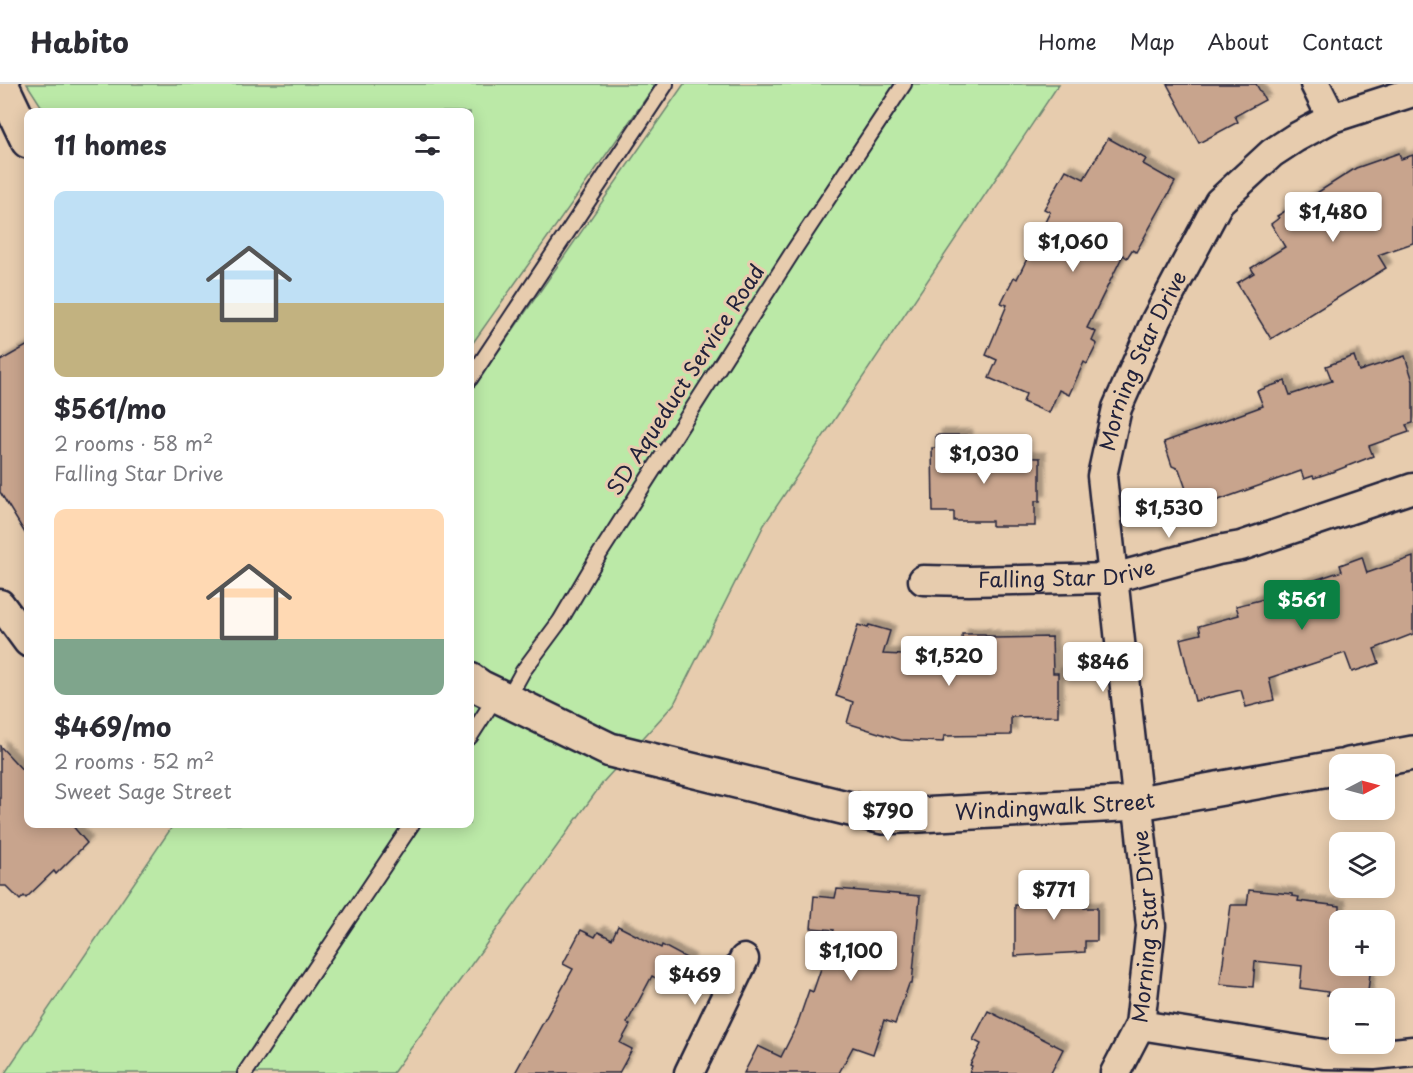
<!DOCTYPE html>
<meta charset="utf-8">
<style>
:root{--surface:#fff;--page:#f7f7f7;--text:#2b2b33;--muted:#7c7c81;--line:#e1e1e2;--accent:#0b8043}
body{margin:0;font-family:"Playpen Sans",sans-serif;background:var(--page);color:var(--text);height:100vh;display:flex;flex-direction:column;font-size:22px;white-space:nowrap}
*{box-sizing:border-box;margin:0}
p{font-size:20px;color:var(--muted)}
.icon{flex:none;width:33px;height:33px;fill:none;stroke:currentColor;stroke-width:2;stroke-linecap:round;stroke-linejoin:round}
.map{position:relative;flex:1;overflow:hidden}
.drawer{position:absolute;left:24px;top:24px;width:450px;height:720px;display:flex;flex-direction:column;background:var(--surface);border-radius:12px;box-shadow:0 3px 15px #0003}
.drawer>*{flex:none}
.needle{width:39px;rotate:84deg}
.fabs{position:absolute;left:1329px;top:670px;display:grid;gap:12px}
.fabs a{display:grid;place-items:center;width:66px;height:66px;border-radius:12px;background:var(--surface);box-shadow:0 3px 15px #0003;font-size:30px}
.price{position:absolute;translate:-50% -51px;padding:0 14px;border-radius:6px;background:#fff;color:#222;font-size:20px;line-height:39px;filter:drop-shadow(0 2px 3px #0008)}
.price::after{content:'';position:absolute;left:50%;top:36px;width:18px;height:14px;margin-left:-9px;background:inherit;clip-path:polygon(0 0,100% 0,50% 100%)}
.price.selected{background:var(--accent);color:#fff}
ul{padding:0;list-style:none}
li{display:grid;align-content:center;gap:12px;height:318px;padding:0 30px}
li span{display:grid;place-items:center;height:186px;border-radius:12px;color:#555}
li>.icon{margin-inline-start:auto}
span .icon{width:108px;height:108px;fill:#fffc;stroke-width:1}
li b{font-size:26px}
h2{display:flex;justify-content:space-between;align-items:center;height:72px;padding:0 30px;font-size:26px}
header{display:flex;align-items:center;gap:36px;box-sizing:border-box;height:84px;padding:0 30px;background:var(--surface);border-bottom:2px solid var(--line)}
header strong{font-size:28px}
nav{display:flex;gap:33px;margin-inline-start:auto;font-size:21px}
.map>svg:first-child{display:block}
.green{fill:#bbe9a7;stroke:#6e8671;stroke-width:1.5}
.building{fill:#c8a48d;stroke:#22223b;stroke-width:1.5;filter:url(#shadow)}
.lines{fill:none;stroke-linecap:round;stroke-linejoin:round}
.lane-casing{stroke:#22223b;stroke-width:18}
.street-casing{stroke:#22223b;stroke-width:33}
.secondary-casing{stroke:#22223b;stroke-width:38}
.lane{stroke:#e7ccae;stroke-width:14}
.street{stroke:#e7ccae;stroke-width:28}
.secondary{stroke:#e7ccae;stroke-width:33}
.labels{text-anchor:middle;stroke-width:6;stroke-linejoin:round;paint-order:stroke}
.street-label{font-size:21px;fill:#22223b;stroke:#e7ccae}
</style>
<header>
<strong>Habito</strong>
<nav><a>Home</a><a>Map</a><a>About</a><a>Contact</a></nav>
</header>
<div class="map">
<svg width="1413" height="989" viewBox="0 0 1413 989">
<defs>
<filter id="shadow"><feDropShadow dx="5.5" dy="-5.5" stdDeviation="1.5" flood-color="#0004"/></filter>
</defs>
<rect width="100%" height="100%" fill="#e7ccae"/>
<filter id="ink" filterUnits="userSpaceOnUse"><feTurbulence type="fractalNoise" baseFrequency=".0167" numOctaves="2"/><feDisplacementMap in="SourceGraphic" scale="12" xChannelSelector="R" yChannelSelector="G"/><feConvolveMatrix kernelMatrix="1 2 1 2 8 2 1 2 1" color-interpolation-filters="sRGB"/></filter>
<g filter="url(#ink)">
<g class="green">
<polygon points="27,0 656,0 470,263 470,28 45,28"/>
<polygon points="684,0 1059,0 764,441 674,620 604,697 393,989 5,989 174,740 470,740 470,308"/>
</g>
<g class="building">
<polygon points="1167,0 1256,0 1265,16 1235,32 1238,38 1199,59"/>
<polygon points="1108,54 1146,75 1143,80 1175,98 1136,168 1132,166 1127,174 1123,171 1087,244 1096,248 1092,257 1097,260 1087,280 1084,278 1069,311 1059,306 1049,329 1023,318 1026,310 989,294 997,276 986,271 1007,221 1001,219 1014,193 1017,195 1050,128 1044,125 1066,86 1084,95"/>
<polygon points="1399,69 1401,75 1413,71 1413,159 1378,171 1386,184 1271,255 1237,199 1254,189 1251,184 1285,163 1271,140 1279,134 1277,132 1297,120 1298,121 1356,84"/>
<polygon points="28,261 28,454 0,408 0,277"/>
<polygon points="1354,272 1359,287 1405,272 1413,297 1413,339 1406,341 1409,348 1369,362 1373,372 1335,387 1314,394 1313,392 1304,395 1301,387 1193,425 1179,385 1172,382 1164,358 1263,322 1257,307 1285,297 1290,311 1332,297 1326,282"/>
<polygon points="936,351 967,351 967,364 972,364 972,373 1040,374 1040,417 1035,417 1035,442 992,442 992,437 954,437 954,428 933,428 932,364 936,364"/>
<polygon points="1362,473 1367,489 1413,473 1413,550 1374,565 1379,579 1352,588 1345,569 1269,594 1274,616 1246,623 1241,606 1195,617 1180,555 1201,550 1199,542 1239,531 1236,522 1280,511 1279,508 1342,487 1340,481"/>
<polygon points="858,541 868,544 869,541 890,547 883,570 963,574 962,550 985,550 985,552 994,552 994,554 1052,553 1053,589 1058,589 1058,632 1011,633 1011,651 944,652 943,658 901,656 847,639 853,618 836,612"/>
<polygon points="0,662 28,692 28,740 71,740 87,759 56,790 54,787 26,814 24,812 20,816 6,802 0,802"/>
<polygon points="1080,800 1080,804 1084,804 1084,824 1097,824 1097,857 1085,857 1085,868 1015,872 1015,821 1023,821 1023,801"/>
<polygon points="837,805 920,812 912,900 909,900 895,940 884,936 873,970 853,963 839,989 744,989 758,962 781,973 797,941 809,906 813,908 834,846 811,844 814,812 835,814"/>
<polygon points="1249,806 1292,810 1292,812 1299,813 1298,817 1340,822 1340,882 1371,882 1367,915 1327,911 1328,908 1300,904 1302,882 1255,877 1253,903 1220,900 1231,821 1247,821"/>
<polygon points="618,842 661,864 662,861 690,876 675,904 652,892 627,939 630,941 620,959 632,965 619,989 515,989 573,885 563,880 581,846 595,853 598,848 612,855"/>
<polygon points="988,927 1063,965 1051,989 969,989 972,982 970,981 981,960 973,956"/>
</g>
<g class="lines">
<defs>
<g id="lane">
<polyline points="470,295 666,0"/>
<polyline points="507,616 523,587 560,537 599,471 792,169 904,0"/>
<polyline points="470,653 497,611"/>
<polyline points="245,989 412,740"/>
</g>
<g id="street">
<polyline points="1315,0 1332,34"/>
<path id="s1" d="M923,496L969,497L1113,494L1218,466L1241,462L1413,404"/>
<polyline points="0,520 28,558"/>
<polyline points="1140,941 1324,970 1374,971 1413,967"/>
<polyline points="689,989 744,875"/>
<path id="s2" d="M1115,989L1140,941L1151,842L1102,392L1117,324L1156,236L1219,118L1272,69L1295,54L1332,34L1413,8"/>
</g>
<g id="secondary">
<polyline points="1,0 28,57"/>
<path id="s3" d="M470,596L480,603L610,666L883,733L1139,719L1340,683"/>
<polyline points="1349,681 1413,669"/>
</g>
</defs>
<use href="#lane" class="lane-casing"/>
<use href="#street" class="street-casing"/>
<use href="#secondary" class="secondary-casing"/>
<use href="#lane" class="lane"/>
<use href="#street" class="street"/>
<use href="#secondary" class="secondary"/>
</g>
</g>
<g class="labels">
<g class="street-label">
<text dy="7" stroke="none"><textPath href="#s2" startOffset="729">Morning Star Drive</textPath></text>
<text transform="translate(686 296) rotate(-57)" y="7">SD Aqueduct Service Road</text>
<text dy="7" stroke="none"><textPath href="#s1" startOffset="144">Falling Star Drive</textPath></text>
<text dy="7" stroke="none"><textPath href="#s3" startOffset="610">Windingwalk Street</textPath></text>
<text dy="7" stroke="none"><textPath href="#s2" startOffset="153">Morning Star Drive</textPath></text>
</g>
</g>
</svg>
<div class="fabs">
<a><svg class="needle" viewBox="-14 -14 28 28"><path d="M0-13l5 13h-10z" fill="#e53935"/><path d="M0 13l5-13h-10z" fill="#7c7c81"/></svg></a>
<a><svg class="icon" aria-label="layers" viewBox="0 0 24 24"><path d="M12 4l9 5-9 5-9-5zM3 14l9 5 9-5"/></svg></a>
<a>+</a>
<a>−</a>
</div>
<b class="price" style="left:1333px;top:159px">$1,480</b>
<b class="price" style="left:1073px;top:189px">$1,060</b>
<b class="price" style="left:984px;top:401px">$1,030</b>
<b class="price" style="left:1169px;top:455px">$1,530</b>
<b class="price selected" style="left:1302px;top:547px">$561</b>
<b class="price" style="left:949px;top:603px">$1,520</b>
<b class="price" style="left:1103px;top:609px">$846</b>
<b class="price" style="left:888px;top:758px">$790</b>
<b class="price" style="left:1054px;top:837px">$771</b>
<b class="price" style="left:851px;top:898px">$1,100</b>
<b class="price" style="left:695px;top:922px">$469</b>
<section class="drawer">
<h2>11 homes<svg class="icon" aria-label="filters" viewBox="0 0 24 24"><path d="M4 7h16M4 17h16"/><circle cx="9" cy="7" r="2"/><circle cx="15" cy="17" r="2"/></svg></h2>
<ul>
<li><span style="background:linear-gradient(#bfe0f5 60%,#c2b280 0)"><svg class="icon" aria-label="home" viewBox="0 0 24 24"><path d="M3 11l9-7 9 7M6 9v11h12V9"/></svg></span><div><b>$561/mo</b><p>2 rooms · 58 m²</p><p>Falling Star Drive</p></div></li>
<li><span style="background:linear-gradient(#ffd9b3 70%,#7fa58c 0)"><svg class="icon" aria-label="home" viewBox="0 0 24 24"><path d="M3 11l9-7 9 7M6 9v11h12V9"/></svg></span><div><b>$469/mo</b><p>2 rooms · 52 m²</p><p>Sweet Sage Street</p></div></li>
</ul>
</section>
</div>
